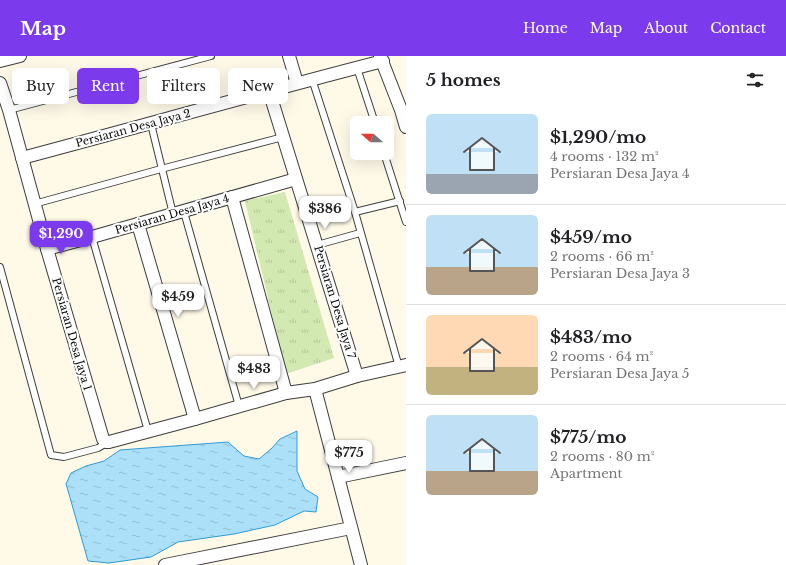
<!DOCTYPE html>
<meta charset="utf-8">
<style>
:root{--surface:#fff;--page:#f2f2f2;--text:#202124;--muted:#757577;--line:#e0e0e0;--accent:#7c3aed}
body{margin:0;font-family:"Libre Baskerville",serif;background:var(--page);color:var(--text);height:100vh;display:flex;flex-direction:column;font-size:15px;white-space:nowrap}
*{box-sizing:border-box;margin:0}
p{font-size:13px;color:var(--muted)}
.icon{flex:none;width:22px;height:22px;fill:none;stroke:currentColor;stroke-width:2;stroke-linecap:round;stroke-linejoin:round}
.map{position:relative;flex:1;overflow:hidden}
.drawer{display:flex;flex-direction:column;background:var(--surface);width:380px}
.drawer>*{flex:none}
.banner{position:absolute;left:12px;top:12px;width:334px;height:36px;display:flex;gap:8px}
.needle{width:26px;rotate:291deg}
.fabs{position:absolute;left:350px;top:60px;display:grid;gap:8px}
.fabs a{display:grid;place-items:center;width:44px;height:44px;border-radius:6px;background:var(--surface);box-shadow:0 4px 16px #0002;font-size:20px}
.price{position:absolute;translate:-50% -34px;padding:0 9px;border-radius:8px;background:#fff;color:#222;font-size:13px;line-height:26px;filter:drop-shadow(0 1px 2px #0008)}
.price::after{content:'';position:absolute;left:50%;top:24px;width:12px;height:9px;margin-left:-6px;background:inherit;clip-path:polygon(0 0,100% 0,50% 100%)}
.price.active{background:var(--accent);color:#fff}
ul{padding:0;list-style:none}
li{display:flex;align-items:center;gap:12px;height:100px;padding:0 20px}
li+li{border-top:1px solid var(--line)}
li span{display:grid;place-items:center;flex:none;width:112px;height:80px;border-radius:6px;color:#555}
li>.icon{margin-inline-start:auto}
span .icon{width:48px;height:48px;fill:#fffc;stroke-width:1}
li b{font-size:17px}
h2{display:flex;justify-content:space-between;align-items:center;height:48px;padding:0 20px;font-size:17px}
.chip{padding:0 14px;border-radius:6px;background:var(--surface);box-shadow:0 4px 16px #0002;font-size:14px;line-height:36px}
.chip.active{background:var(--accent);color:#fff}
header{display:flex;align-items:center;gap:24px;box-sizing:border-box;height:56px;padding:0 20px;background:var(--accent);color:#fff}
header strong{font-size:19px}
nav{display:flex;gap:22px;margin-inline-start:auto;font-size:14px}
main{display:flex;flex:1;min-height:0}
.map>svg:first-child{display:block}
.grass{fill:url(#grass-tufts)}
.water{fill:url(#water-ripples);stroke:#2f9cd1}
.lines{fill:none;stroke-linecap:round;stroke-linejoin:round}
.lane-casing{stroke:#3d3d3d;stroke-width:8}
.street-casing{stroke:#3d3d3d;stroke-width:14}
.lane{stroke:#fff;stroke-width:6}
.street{stroke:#fff;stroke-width:12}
.labels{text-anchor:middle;stroke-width:4;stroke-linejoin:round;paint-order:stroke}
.street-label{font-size:11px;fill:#0a0a0a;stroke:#fff}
</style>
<header>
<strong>Map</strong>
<nav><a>Home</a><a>Map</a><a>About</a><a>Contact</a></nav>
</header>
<main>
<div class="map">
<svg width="406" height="509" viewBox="0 0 406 509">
<defs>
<pattern id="grass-tufts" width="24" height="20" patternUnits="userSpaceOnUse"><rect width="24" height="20" fill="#d2eab1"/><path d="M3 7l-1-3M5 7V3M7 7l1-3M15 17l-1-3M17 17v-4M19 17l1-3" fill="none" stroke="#b3c797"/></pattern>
<pattern id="water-ripples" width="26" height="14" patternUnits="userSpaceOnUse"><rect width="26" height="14" fill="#abe0f8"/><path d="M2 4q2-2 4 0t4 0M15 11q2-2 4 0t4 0" fill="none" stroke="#92bfd3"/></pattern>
</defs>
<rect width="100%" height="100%" fill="#fff9e8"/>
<polygon class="grass" points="285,136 334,302 286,318 245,145"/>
<polygon class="water" points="297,375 297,415 305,433 318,441 316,456 304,455 275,469 234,478 178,486 151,501 109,507 88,505 69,438 66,428 71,417 86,410 104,405 120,394 228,386 244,400 259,403 271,393 280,383"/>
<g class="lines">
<defs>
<g id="lane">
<polyline points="357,12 375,67"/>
<polyline points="312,23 355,156 399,311"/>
<polyline points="9,54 211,0"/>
<polyline points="151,68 173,158"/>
<polyline points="384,97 406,166"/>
<polyline points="34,148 161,113 283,81"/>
<polyline points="184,156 239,350"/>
<polyline points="355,156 400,145"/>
<polyline points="92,181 148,375"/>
<polyline points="317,189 360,177"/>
<polyline points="0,211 51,399 64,401 98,392 108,386"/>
</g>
<g id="street">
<polyline points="289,0 297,27"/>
<polyline points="380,0 401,54 406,71"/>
<polyline points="0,5 20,0"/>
<polyline points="0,27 9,54 47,193 103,383 106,386 109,386 195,363 286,337 315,333 357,320 406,309"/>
<polyline points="269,35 357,320"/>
<path d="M22,102C142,70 262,36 383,5"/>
<polyline points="232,141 286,337"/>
<polyline points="138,168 195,363"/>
<polyline points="47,193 92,181 296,123"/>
<polyline points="315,333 361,509"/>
<polyline points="338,421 406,407"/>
<polyline points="165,509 351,472"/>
</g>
</defs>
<use href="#lane" class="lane-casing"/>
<use href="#street" class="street-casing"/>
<use href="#lane" class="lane"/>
<use href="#street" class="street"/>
</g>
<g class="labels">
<g class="street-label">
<text transform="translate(133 72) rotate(-15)" y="4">Persiaran Desa Jaya 2</text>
<text transform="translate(172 158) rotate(-16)" y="4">Persiaran Desa Jaya 4</text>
<text transform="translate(335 246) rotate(73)" y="4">Persiaran Desa Jaya 7</text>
<text transform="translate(72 278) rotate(74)" y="4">Persiaran Desa Jaya 1</text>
</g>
</g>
</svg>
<div class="fabs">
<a><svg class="needle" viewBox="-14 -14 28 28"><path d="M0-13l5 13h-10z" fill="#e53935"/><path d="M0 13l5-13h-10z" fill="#757577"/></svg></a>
</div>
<b class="price" style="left:325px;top:174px">$386</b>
<b class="price active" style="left:61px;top:199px">$1,290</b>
<b class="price" style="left:178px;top:262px">$459</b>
<b class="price" style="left:254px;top:334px">$483</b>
<b class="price" style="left:349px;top:418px">$775</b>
<div class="banner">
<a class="chip">Buy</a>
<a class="chip active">Rent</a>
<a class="chip">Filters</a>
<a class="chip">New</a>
</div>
</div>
<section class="drawer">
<h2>5 homes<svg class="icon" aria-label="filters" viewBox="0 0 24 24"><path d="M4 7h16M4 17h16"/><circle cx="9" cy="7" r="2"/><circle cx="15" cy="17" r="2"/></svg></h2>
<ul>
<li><span style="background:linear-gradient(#bfe0f5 75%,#9aa5b1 0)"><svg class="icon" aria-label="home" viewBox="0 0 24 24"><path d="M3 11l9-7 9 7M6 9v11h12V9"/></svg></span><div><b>$1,290/mo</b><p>4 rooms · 132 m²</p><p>Persiaran Desa Jaya 4</p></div></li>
<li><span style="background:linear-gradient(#bfe0f5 65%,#b9a48a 0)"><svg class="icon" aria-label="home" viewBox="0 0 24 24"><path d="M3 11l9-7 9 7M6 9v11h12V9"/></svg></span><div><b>$459/mo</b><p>2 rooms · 66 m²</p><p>Persiaran Desa Jaya 3</p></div></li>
<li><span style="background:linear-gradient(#ffd9b3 65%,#c2b280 0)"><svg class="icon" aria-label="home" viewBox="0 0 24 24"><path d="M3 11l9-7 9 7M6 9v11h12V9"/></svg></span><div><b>$483/mo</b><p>2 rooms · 64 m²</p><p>Persiaran Desa Jaya 5</p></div></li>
<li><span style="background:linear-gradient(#bfe0f5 70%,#b9a48a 0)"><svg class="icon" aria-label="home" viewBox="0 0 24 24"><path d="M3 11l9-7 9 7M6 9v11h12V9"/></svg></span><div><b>$775/mo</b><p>2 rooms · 80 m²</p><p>Apartment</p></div></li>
</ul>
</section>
</main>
